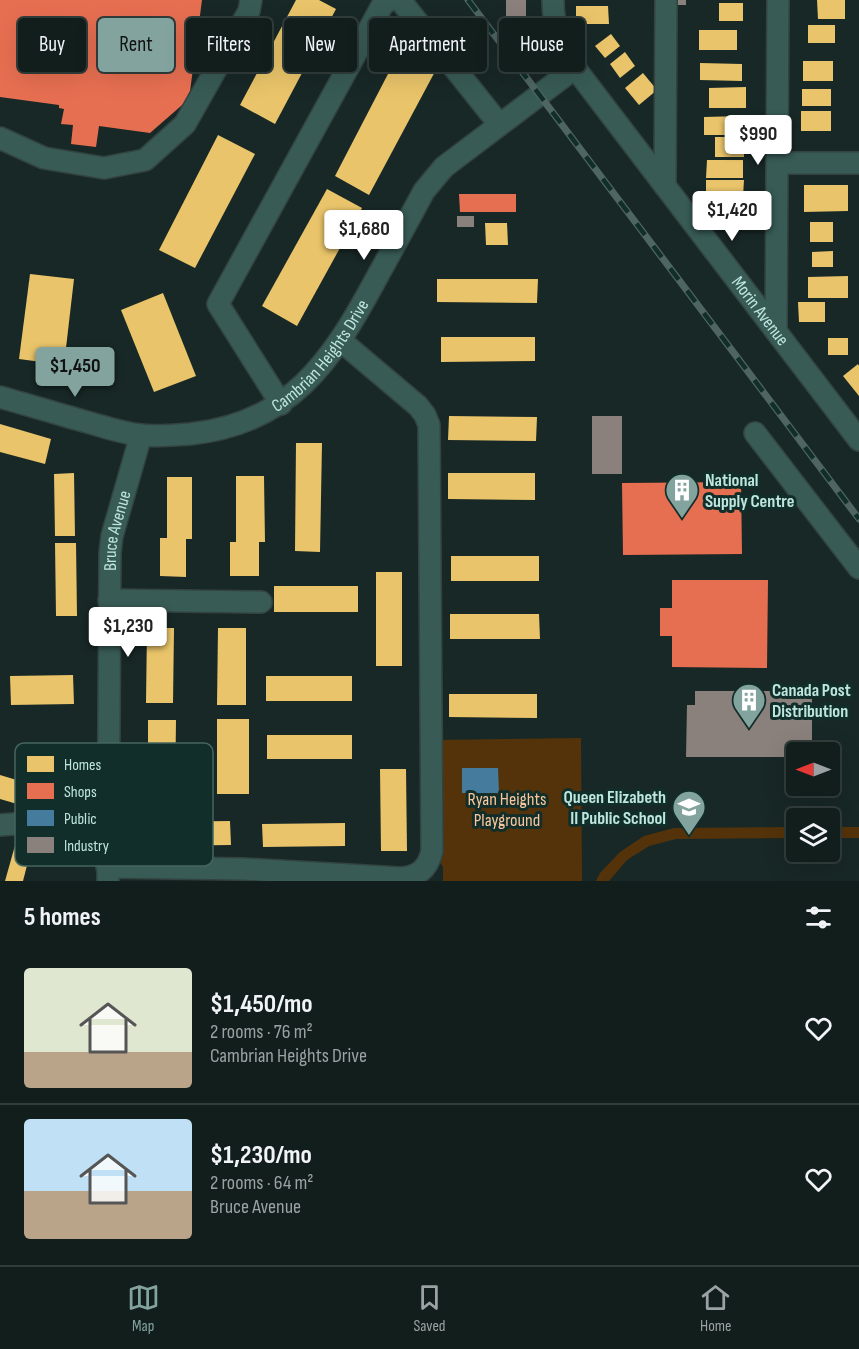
<!DOCTYPE html>
<meta charset="utf-8">
<style>
:root{--surface:#121e1c;--page:#1b2725;--text:#f1f3f6;--muted:#9ca2a3;--line:#313c3b;--accent:#83a49e}
body{margin:0;font-family:"Sofia Sans Condensed",sans-serif;background:var(--page);color:var(--text);height:100vh;display:flex;flex-direction:column;font-size:22px;white-space:nowrap}
*{box-sizing:border-box;margin:0}
p{font-size:20px;color:var(--muted)}
.icon{flex:none;width:33px;height:33px;fill:none;stroke:currentColor;stroke-width:2;stroke-linecap:round;stroke-linejoin:round}
.map{position:relative;height:881px;overflow:hidden}
.details{display:flex;flex-direction:column;background:var(--surface);flex:1}
.details>*{flex:none}
.top-card{position:absolute;left:18px;top:18px;width:824px;height:54px;display:flex;gap:12px}
.needle{width:39px;rotate:270deg}
.tools{position:absolute;left:786px;top:742px;display:grid;gap:12px}
.tools a{display:grid;place-items:center;width:54px;height:54px;border-radius:6px;background:var(--surface);box-shadow:0 6px 24px #0002,0 0 0 2px var(--line);font-size:30px}
.price{position:absolute;translate:-50% -51px;padding:0 14px;border-radius:6px;background:#fff;color:#222;font-size:20px;line-height:39px;filter:drop-shadow(0 2px 3px #0008)}
.price::after{content:'';position:absolute;left:50%;top:36px;width:18px;height:14px;margin-left:-9px;background:inherit;clip-path:polygon(0 0,100% 0,50% 100%)}
.price.selected{background:var(--accent);color:#111}
ul{padding:0;list-style:none}
li{display:flex;align-items:center;gap:18px;height:150px;padding:0 24px}
li+li{border-top:2px solid var(--line)}
li span{display:grid;place-items:center;flex:none;width:168px;height:120px;border-radius:6px;color:#555}
li>.icon{margin-inline-start:auto}
span .icon{width:72px;height:72px;fill:#fffc;stroke-width:1}
li b{font-size:26px}
h2{display:flex;justify-content:space-between;align-items:center;height:72px;padding:0 24px;font-size:26px}
.pill{padding:0 21px;border-radius:6px;background:var(--surface);box-shadow:0 6px 24px #0002,0 0 0 2px var(--line);font-size:21px;line-height:54px}
.pill.selected{background:var(--accent);color:#111}
.menu{display:flex;justify-content:space-around;align-items:center;height:84px;border-top:2px solid var(--line);background:var(--surface);font-size:16px;color:var(--muted)}
.menu a{display:grid;justify-items:center;gap:3px}
.menu .selected{color:var(--accent)}
.map>svg:first-child{display:block}
.green{fill:#55330a}
.homes{fill:#e9c46a}
.shops{fill:#e76f51}
.public{fill:#457b9d}
.industry{fill:#8a817c}
.lines{fill:none;stroke-linecap:round;stroke-linejoin:round}
.minor-casing{stroke:#324340;stroke-width:24}
.minor{stroke:#385b56;stroke-width:21}
.rail-casing{stroke:#4e6562;stroke-width:7}
.rail{stroke:#122e2a;stroke-width:4.5;stroke-dasharray:14;stroke-linecap:butt}
.labels{text-anchor:middle;stroke-width:6;stroke-linejoin:round;paint-order:stroke}
.street-label{font-size:18px;fill:#bde6de;stroke:#122e2a}
.poi-label{font-size:18px;font-weight:bold;fill:#bde6de;stroke:#122e2a;text-anchor:start}
.park-label{font-size:18px;fill:#f9c79b;stroke:#122e2a}
.key{fill:#122e2a;stroke:#456560;stroke-width:1.5}
.key-label{font-size:16px;fill:#bde6de}
</style>
<div class="map">
<svg width="859" height="881" viewBox="0 0 859 881">
<rect width="100%" height="100%" fill="#182826"/>
<g class="green">
<polygon points="581,738 582,881 443,881 443,867 433,851 432,740"/>
<polygon points="796,827 796,838 676,839 649,846 627,860 609,881 596,881 600,873 620,852 644,836 674,828"/>
<rect x="830" y="827" width="29" height="11"/>
</g>
<g class="homes">
<polygon points="296,0 319,0 336,9 275,124 240,105"/>
<polygon points="817,0 845,0 845,19 818,19"/>
<rect x="719" y="3" width="24" height="18"/>
<polygon points="576,6 608,6 609,24 576,24"/>
<rect x="808" y="25" width="27" height="18"/>
<rect x="699" y="30" width="38" height="20"/>
<polygon points="611,34 620,46 605,58 595,46"/>
<polygon points="402,47 438,66 369,195 335,176"/>
<polygon points="625,52 635,66 620,78 610,64"/>
<rect x="803" y="61" width="30" height="20"/>
<polygon points="700,63 742,64 742,81 700,80"/>
<polygon points="643,73 657,90 639,105 625,88"/>
<polygon points="746,87 746,108 709,108 709,88"/>
<rect x="802" y="89" width="29" height="17"/>
<rect x="801" y="111" width="30" height="20"/>
<polygon points="742,116 742,135 704,135 704,117"/>
<polygon points="218,135 255,154 195,268 159,250"/>
<rect x="715" y="137" width="29" height="20"/>
<polygon points="707,160 743,160 743,178 706,178"/>
<polygon points="706,180 744,180 743,197 706,196"/>
<polygon points="804,185 848,185 848,211 804,212"/>
<polygon points="327,189 362,208 297,326 262,306"/>
<rect x="726" y="201" width="19" height="20"/>
<rect x="810" y="222" width="23" height="20"/>
<polygon points="485,223 507,223 508,245 486,245"/>
<polygon points="833,251 833,267 812,267 812,252"/>
<polygon points="30,274 74,279 64,365 19,359"/>
<polygon points="848,276 848,298 808,298 808,277"/>
<polygon points="437,279 538,279 537,303 437,302"/>
<polygon points="163,293 196,376 154,392 121,310"/>
<polygon points="798,302 825,302 825,322 799,322"/>
<polygon points="441,337 535,337 535,361 441,362"/>
<rect x="828" y="338" width="20" height="17"/>
<polygon points="858,364 859,366 859,396 843,376"/>
<polygon points="449,416 537,417 536,441 448,440"/>
<polygon points="0,424 51,439 45,464 0,452"/>
<polygon points="296,443 322,443 320,552 295,551"/>
<polygon points="74,473 75,536 55,536 54,474"/>
<polygon points="448,473 535,473 535,500 448,499"/>
<polygon points="236,476 264,476 265,542 259,542 259,576 230,576 230,542 236,542"/>
<polygon points="167,477 192,477 192,539 186,539 186,577 160,576 160,538 167,538"/>
<polygon points="55,543 76,543 77,616 56,616"/>
<rect x="451" y="556" width="88" height="25"/>
<rect x="376" y="572" width="26" height="94"/>
<rect x="274" y="586" width="84" height="26"/>
<polygon points="450,614 539,614 540,639 450,639"/>
<polygon points="147,628 174,628 173,703 146,703"/>
<polygon points="218,628 246,628 246,705 217,705"/>
<polygon points="73,675 74,704 11,705 10,676"/>
<rect x="266" y="676" width="86" height="25"/>
<polygon points="449,694 537,694 537,718 449,717"/>
<rect x="217" y="719" width="32" height="75"/>
<polygon points="148,720 176,720 175,797 148,797"/>
<rect x="267" y="735" width="85" height="24"/>
<polygon points="380,769 406,769 407,851 381,851"/>
<polygon points="0,775 30,784 24,806 0,799"/>
<polygon points="230,821 231,845 151,846 151,822"/>
<polygon points="345,823 345,846 263,847 262,824"/>
<polygon points="16,842 32,846 23,881 5,881"/>
</g>
<g class="shops">
<polygon points="0,0 202,0 189,99 150,133 99,126 96,147 71,144 73,125 61,124 64,109 59,108 59,105 0,97"/>
<polygon points="459,194 516,194 516,212 460,212"/>
<polygon points="741,482 742,554 623,555 622,483"/>
<polygon points="672,580 768,580 767,668 672,667 672,636 660,636 660,608 672,608"/>
</g>
<polygon class="public" points="462,768 498,768 499,793 462,793"/>
<g class="industry">
<rect x="506" y="0" width="20" height="20"/>
<rect x="670" y="0" width="16" height="5"/>
<rect x="457" y="216" width="17" height="11"/>
<rect x="592" y="416" width="30" height="58"/>
<polygon points="695,691 812,691 812,753 796,753 796,757 686,757 687,705 695,705"/>
</g>
<g class="lines">
<defs>
<g id="minor">
<polyline points="400,0 499,124"/>
<path id="s1" d="M553,0C553,29 561,44 575,68L859,440"/>
<polyline points="0,138 44,158 104,168 145,160 185,124 249,11 251,0"/>
<polyline points="777,163 859,163"/>
<polyline points="665,186 666,0"/>
<polyline points="776,331 778,0"/>
<path id="s2" d="M0,397C29,405 58,414 87,422C105,427 122,433 140,435C157,437 174,435 190,434C290,424 332,361 376,279C392,250 408,221 424,191L444,167L575,68"/>
<polyline points="281,404 218,304 383,4 390,0"/>
<polyline points="755,433 859,568"/>
<polyline points="109,600 261,602"/>
<polyline points="0,825 41,822"/>
<path d="M107,867L243,869L400,878C418,877 428,869 432,851L429,425L425,415L418,406L341,341"/>
<path id="s3" d="M108,880L110,553L112,536L141,435"/>
</g>
</defs>
<use href="#minor" class="minor-casing"/>
<use href="#minor" class="minor"/>
<defs>
<polyline id="rail" points="468,0 859,519"/>
</defs>
<use href="#rail" class="rail-casing"/>
<use href="#rail" class="rail"/>
</g>
<defs>
<symbol id="building-pin" viewBox="-11 -11 22 30"><path d="M0 17L-7.5 6A9.5 9.5 0 1 1 7.5 6Z" fill="#83a49e" stroke="#122e2a"/><path d="M-4-6H4V6H1V3H-1V6H-4ZM-2.5-4.3h1.7v1.8h-1.7ZM.8-4.3h1.7v1.8H.8ZM-2.5-1h1.7V.8h-1.7ZM.8-1h1.7V.8H.8Z" fill="#fff"/></symbol>
<symbol id="school-pin" viewBox="-11 -11 22 30"><path d="M0 17L-7.5 6A9.5 9.5 0 1 1 7.5 6Z" fill="#83a49e" stroke="#122e2a"/><path d="M0-5L7-2L0 1L-7-2ZM-4 1L0 2.5L4 1V4Q0 6-4 4Z" fill="#fff"/></symbol>
</defs>
<g fill-rule="evenodd">
<use href="#building-pin" x="663" y="471" width="38" height="52"/>
<use href="#building-pin" x="730" y="681" width="38" height="52"/>
<use href="#school-pin" x="670" y="788" width="38" height="52"/>
</g>
<g class="labels">
<g class="street-label">
<text dy="6" stroke="none"><textPath href="#s1" startOffset="378">Morin Avenue</textPath></text>
<text dy="6" stroke="none"><textPath href="#s2" startOffset="354">Cambrian Heights Drive</textPath></text>
<text dy="6" stroke="none"><textPath href="#s3" startOffset="350">Bruce Avenue</textPath></text>
</g>
<g class="poi-label">
<text x="705" y="486">National<tspan x="705" dy="21">Supply Centre</tspan></text>
<text x="772" y="696">Canada Post<tspan x="772" dy="21">Distribution</tspan></text>
<text x="666" y="803" text-anchor="end">Queen Elizabeth<tspan x="666" dy="21">II Public School</tspan></text>
</g>
<g class="park-label">
<text x="507" y="805">Ryan Heights<tspan x="507" dy="21">Playground</tspan></text>
</g>
</g>
<rect x="15" y="743" width="198" height="123" rx="9" class="key"/>
<rect x="27" y="756" width="27" height="16" fill="#e9c46a"/>
<rect x="27" y="783" width="27" height="16" fill="#e76f51"/>
<rect x="27" y="810" width="27" height="16" fill="#457b9d"/>
<rect x="27" y="837" width="27" height="16" fill="#8a817c"/>
<g class="key-label">
<text x="64" y="770">Homes</text>
<text x="64" y="797">Shops</text>
<text x="64" y="824">Public</text>
<text x="64" y="851">Industry</text>
</g>
</svg>
<div class="tools">
<a><svg class="needle" viewBox="-14 -14 28 28"><path d="M0-13l5 13h-10z" fill="#e53935"/><path d="M0 13l5-13h-10z" fill="#9ca2a3"/></svg></a>
<a><svg class="icon" aria-label="layers" viewBox="0 0 24 24"><path d="M12 4l9 5-9 5-9-5zM3 14l9 5 9-5"/></svg></a>
</div>
<b class="price" style="left:758px;top:166px">$990</b>
<b class="price" style="left:732px;top:242px">$1,420</b>
<b class="price" style="left:364px;top:261px">$1,680</b>
<b class="price selected" style="left:75px;top:398px">$1,450</b>
<b class="price" style="left:128px;top:658px">$1,230</b>
<div class="top-card">
<a class="pill">Buy</a>
<a class="pill selected">Rent</a>
<a class="pill">Filters</a>
<a class="pill">New</a>
<a class="pill">Apartment</a>
<a class="pill">House</a>
</div>
</div>
<section class="details">
<h2>5 homes<svg class="icon" aria-label="filters" viewBox="0 0 24 24"><path d="M4 7h16M4 17h16"/><circle cx="9" cy="7" r="2"/><circle cx="15" cy="17" r="2"/></svg></h2>
<ul>
<li><span style="background:linear-gradient(#dfe7d0 70%,#b9a48a 0)"><svg class="icon" aria-label="home" viewBox="0 0 24 24"><path d="M3 11l9-7 9 7M6 9v11h12V9"/></svg></span><div><b>$1,450/mo</b><p>2 rooms · 76 m²</p><p>Cambrian Heights Drive</p></div><svg class="icon" aria-label="heart" viewBox="0 0 24 24"><path d="M12 20l-8-8c-3-5 5-10 8-4 3-6 11-1 8 4z"/></svg></li>
<li><span style="background:linear-gradient(#bfe0f5 60%,#b9a48a 0)"><svg class="icon" aria-label="home" viewBox="0 0 24 24"><path d="M3 11l9-7 9 7M6 9v11h12V9"/></svg></span><div><b>$1,230/mo</b><p>2 rooms · 64 m²</p><p>Bruce Avenue</p></div><svg class="icon" aria-label="heart" viewBox="0 0 24 24"><path d="M12 20l-8-8c-3-5 5-10 8-4 3-6 11-1 8 4z"/></svg></li>
</ul>
</section>
<nav class="menu">
<a class="selected"><svg class="icon" aria-label="map" viewBox="0 0 24 24"><path d="M3 6l6-2 6 2 6-2v14l-6 2-6-2-6 2zM9 4v14M15 6v14"/></svg>Map</a>
<a><svg class="icon" aria-label="saved" viewBox="0 0 24 24"><path d="M7 4h10v16l-5-4-5 4z"/></svg>Saved</a>
<a><svg class="icon" aria-label="home" viewBox="0 0 24 24"><path d="M3 11l9-7 9 7M6 9v11h12V9"/></svg>Home</a>
</nav>
